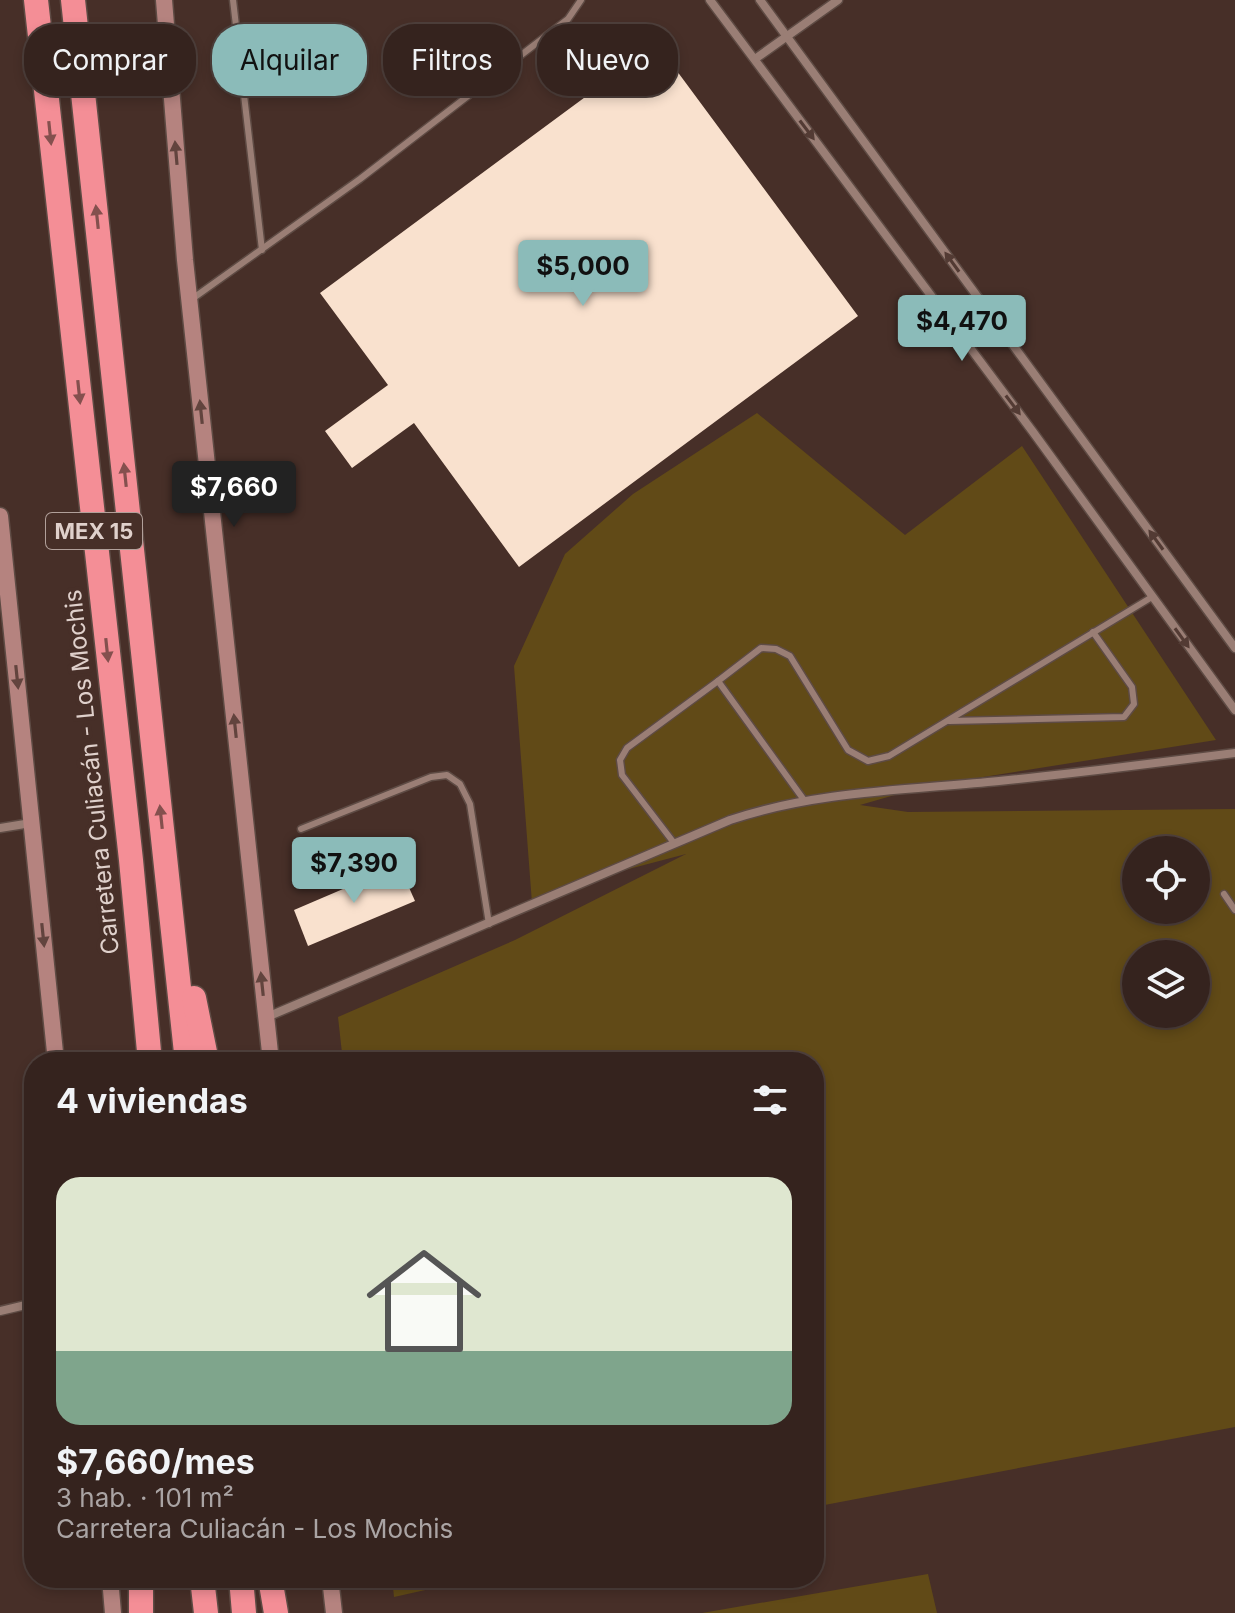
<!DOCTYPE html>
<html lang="es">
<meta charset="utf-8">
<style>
:root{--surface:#35231e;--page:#402f2b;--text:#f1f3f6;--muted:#aaa4a4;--line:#4f403c;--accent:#8bbbb9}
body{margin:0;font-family:Inter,sans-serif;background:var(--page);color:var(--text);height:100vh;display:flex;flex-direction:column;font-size:30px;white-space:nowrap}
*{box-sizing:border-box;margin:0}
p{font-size:26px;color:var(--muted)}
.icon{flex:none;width:44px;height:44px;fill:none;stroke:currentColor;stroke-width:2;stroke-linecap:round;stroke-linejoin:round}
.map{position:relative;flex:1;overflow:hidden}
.details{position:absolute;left:24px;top:1052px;width:800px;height:536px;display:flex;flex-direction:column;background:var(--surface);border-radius:32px;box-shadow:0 4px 12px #0003,0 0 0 2px var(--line)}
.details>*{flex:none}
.top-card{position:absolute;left:24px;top:24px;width:800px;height:72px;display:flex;gap:16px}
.fabs{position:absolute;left:1122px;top:836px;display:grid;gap:16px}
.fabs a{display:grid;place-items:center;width:88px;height:88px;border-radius:50%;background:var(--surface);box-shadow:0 4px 12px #0003,0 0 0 2px var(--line);font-size:40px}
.price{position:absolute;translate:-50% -68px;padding:0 18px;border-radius:8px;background:var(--accent);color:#111;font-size:26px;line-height:52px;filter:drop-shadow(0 2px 4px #0008)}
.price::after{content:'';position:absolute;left:50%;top:48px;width:24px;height:18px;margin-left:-12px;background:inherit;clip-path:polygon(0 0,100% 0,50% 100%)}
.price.current{background:#222;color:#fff}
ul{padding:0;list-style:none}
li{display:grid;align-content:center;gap:16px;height:424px;padding:0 32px}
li+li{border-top:2px solid var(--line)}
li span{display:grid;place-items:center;height:248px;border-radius:24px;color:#555}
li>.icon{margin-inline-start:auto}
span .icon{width:144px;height:144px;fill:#fffc;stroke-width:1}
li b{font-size:34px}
h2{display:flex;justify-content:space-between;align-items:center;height:96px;padding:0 32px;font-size:34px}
.pill{padding:0 28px;border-radius:32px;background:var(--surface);box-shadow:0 4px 12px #0003,0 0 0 2px var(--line);font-size:28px;line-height:72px}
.pill.current{background:var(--accent);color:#111}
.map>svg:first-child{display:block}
.green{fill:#614a17;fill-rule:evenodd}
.building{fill:#f9e1ce}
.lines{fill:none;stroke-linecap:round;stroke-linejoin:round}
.lane-casing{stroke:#5e4b44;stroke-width:9}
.street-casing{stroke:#5e4b44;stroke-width:11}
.secondary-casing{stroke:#5e4b44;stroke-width:19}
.highway-casing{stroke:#5e4b44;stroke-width:27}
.lane{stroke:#9a7e75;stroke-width:6}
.street{stroke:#9a7e75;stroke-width:8}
.secondary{stroke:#b5837f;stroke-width:16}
.highway{stroke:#f48e96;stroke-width:24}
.oneway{fill:#533b34}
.oneway2{fill:#84504e}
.oneway3{fill:#62443e}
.labels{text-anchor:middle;stroke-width:8;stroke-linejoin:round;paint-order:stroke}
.shield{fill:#472f28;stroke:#b1a09a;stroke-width:2}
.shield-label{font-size:22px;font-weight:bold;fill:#dfd0cb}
.street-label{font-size:24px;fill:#dfd0cb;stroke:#472f28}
</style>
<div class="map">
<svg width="1235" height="1613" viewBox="0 0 1235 1613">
<rect width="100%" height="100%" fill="#472f28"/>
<g class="green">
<path d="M757,413L905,535L1022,446L1216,740L926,786L860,805L908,812L1235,809V1427L814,1507V1062H343L338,1017L515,940L686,854L583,881L532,903L514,666L565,554L633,494ZM1136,850H1196V910H1136ZM1136,954H1196V1014H1136Z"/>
<polygon points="928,1574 937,1613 702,1613"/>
<polygon points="392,1578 479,1578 394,1597"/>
</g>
<g class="building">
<polygon points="657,44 858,316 519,567 414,423 352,468 325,431 388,385 320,293"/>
<polygon points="399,865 415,901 308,946 294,910"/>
</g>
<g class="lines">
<defs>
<g id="lane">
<polyline points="233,0 262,250"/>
<polyline points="192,299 360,179 568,19 581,0"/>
<polyline points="949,721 1124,717 1134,704 1132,687 1093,632"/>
<polyline points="804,800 718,681 761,648 776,649 790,656 848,750 868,761 889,756 1152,597"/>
<polyline points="301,829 431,777 447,775 460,784 470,804 489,924"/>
<polyline points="674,843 622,775 620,760 627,748 718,681"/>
<polyline points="1224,894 1235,910"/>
</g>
<g id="street">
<polyline points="710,0 1033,432 1235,710"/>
<polyline points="760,0 1235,648"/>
<polyline points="755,59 838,0"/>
<polyline points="0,828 31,823"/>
<path d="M267,1017L730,820C816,791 909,790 999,781C1078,773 1157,763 1235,753"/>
<polyline points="0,1311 34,1303"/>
</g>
<g id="secondary">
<polyline points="164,0 185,260 271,1062"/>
<polyline points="0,516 56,1062"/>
<polyline points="110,1578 113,1613"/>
<polyline points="330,1578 334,1613"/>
</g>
<g id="highway">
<polyline points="36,0 131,860 150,1062"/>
<polyline points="73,0 187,1062"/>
<polyline points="194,998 207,1062"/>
<polyline points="202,1578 206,1613"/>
<polyline points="241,1578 244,1613"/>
<polyline points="270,1578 276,1613"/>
<polyline points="141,1613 141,1578"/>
</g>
</defs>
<use href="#lane" class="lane-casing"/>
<use href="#street" class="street-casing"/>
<use href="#secondary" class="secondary-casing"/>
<use href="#highway" class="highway-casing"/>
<use href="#lane" class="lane"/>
<use href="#street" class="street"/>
<use href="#secondary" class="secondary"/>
<use href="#highway" class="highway"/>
</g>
<defs><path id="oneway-solid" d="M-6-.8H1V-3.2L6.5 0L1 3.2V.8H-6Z" transform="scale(2)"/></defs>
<g class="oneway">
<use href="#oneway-solid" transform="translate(807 130) rotate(53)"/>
<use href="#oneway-solid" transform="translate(952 262) rotate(-126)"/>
<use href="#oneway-solid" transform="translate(1013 405) rotate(53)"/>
<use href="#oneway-solid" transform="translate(1156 540) rotate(-126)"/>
<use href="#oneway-solid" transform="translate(1182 638) rotate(54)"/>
</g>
<g class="oneway2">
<use href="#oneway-solid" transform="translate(50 133) rotate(84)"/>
<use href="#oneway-solid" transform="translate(97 217) rotate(-96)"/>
<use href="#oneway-solid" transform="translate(79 392) rotate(84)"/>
<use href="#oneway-solid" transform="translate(125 475) rotate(-96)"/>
<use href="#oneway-solid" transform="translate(107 650) rotate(84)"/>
<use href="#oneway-solid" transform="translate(161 817) rotate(-96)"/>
</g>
<g class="oneway3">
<use href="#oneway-solid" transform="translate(176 153) rotate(-95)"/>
<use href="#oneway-solid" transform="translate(201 412) rotate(-96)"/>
<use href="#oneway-solid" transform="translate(17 677) rotate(84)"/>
<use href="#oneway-solid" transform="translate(235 726) rotate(-96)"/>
<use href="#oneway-solid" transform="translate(43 935) rotate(84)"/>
<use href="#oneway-solid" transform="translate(262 984) rotate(-96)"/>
</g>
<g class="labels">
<rect class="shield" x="46" y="513" width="96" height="36" rx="6"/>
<g class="shield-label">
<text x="94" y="539">MEX 15</text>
</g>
<g class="street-label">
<text transform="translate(92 772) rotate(-96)" y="8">Carretera Culiacán - Los Mochis</text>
</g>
</g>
</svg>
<div class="fabs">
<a><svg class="icon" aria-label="locate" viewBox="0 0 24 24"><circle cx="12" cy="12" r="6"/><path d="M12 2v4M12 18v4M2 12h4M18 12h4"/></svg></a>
<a><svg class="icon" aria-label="layers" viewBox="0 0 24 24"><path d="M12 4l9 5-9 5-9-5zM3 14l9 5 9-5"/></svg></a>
</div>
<b class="price" style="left:583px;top:308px">$5,000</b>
<b class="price" style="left:962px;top:363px">$4,470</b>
<b class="price current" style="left:234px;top:529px">$7,660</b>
<b class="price" style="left:354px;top:905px">$7,390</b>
<div class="top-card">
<a class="pill">Comprar</a>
<a class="pill current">Alquilar</a>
<a class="pill">Filtros</a>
<a class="pill">Nuevo</a>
</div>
<section class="details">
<h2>4 viviendas<svg class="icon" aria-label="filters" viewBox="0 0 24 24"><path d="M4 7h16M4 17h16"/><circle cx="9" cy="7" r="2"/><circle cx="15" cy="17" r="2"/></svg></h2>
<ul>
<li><span style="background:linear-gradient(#dfe7d0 70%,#7fa58c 0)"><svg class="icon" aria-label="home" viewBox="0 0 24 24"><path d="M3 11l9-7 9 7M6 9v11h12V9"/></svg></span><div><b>$7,660/mes</b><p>3 hab. · 101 m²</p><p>Carretera Culiacán - Los Mochis</p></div></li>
</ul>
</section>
</div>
